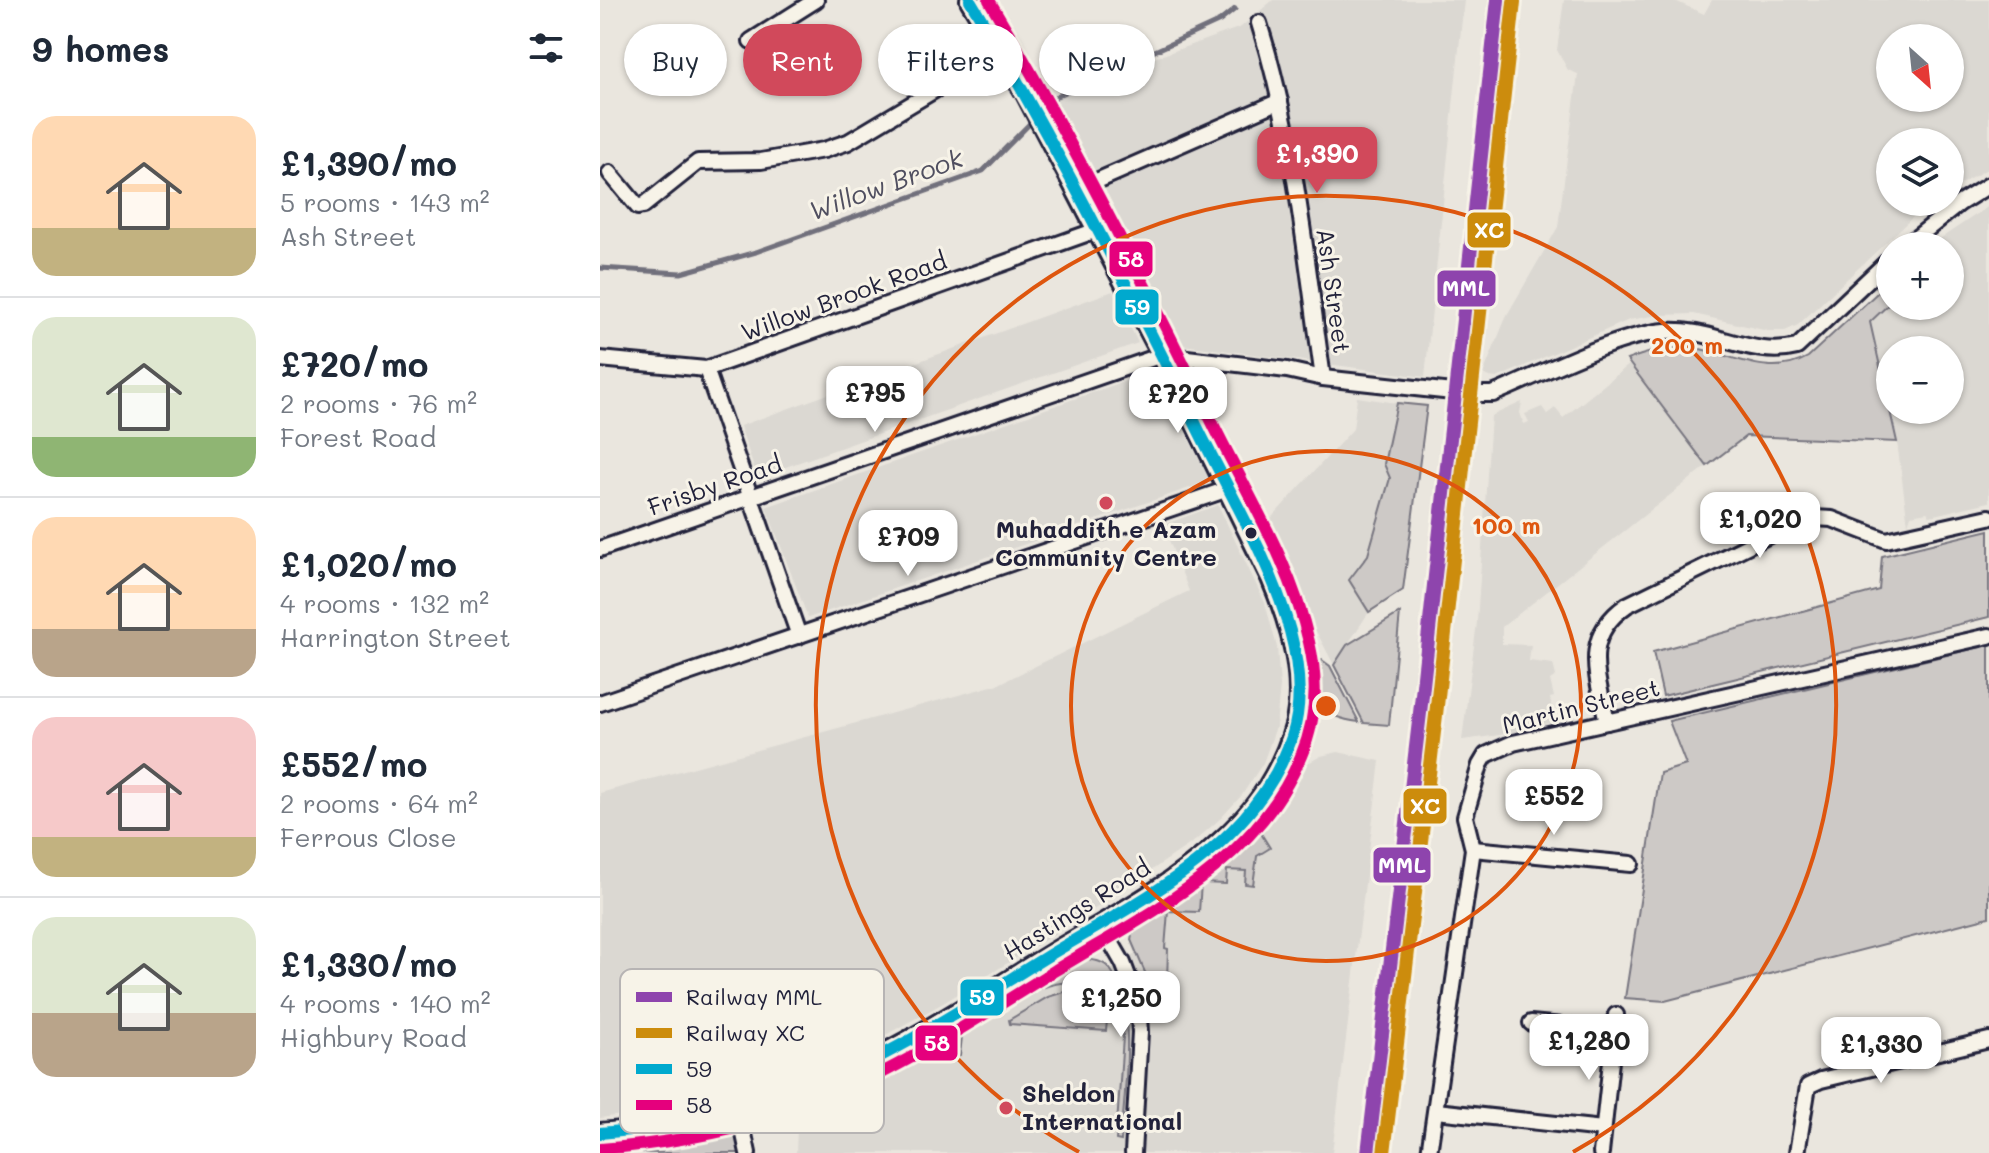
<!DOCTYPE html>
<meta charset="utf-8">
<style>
:root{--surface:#fff;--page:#f6f6f7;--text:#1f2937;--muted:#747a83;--line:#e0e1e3;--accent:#d1495b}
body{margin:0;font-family:Mali,sans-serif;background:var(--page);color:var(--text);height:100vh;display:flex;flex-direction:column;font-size:30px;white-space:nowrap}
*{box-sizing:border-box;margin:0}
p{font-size:26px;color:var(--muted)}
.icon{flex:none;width:44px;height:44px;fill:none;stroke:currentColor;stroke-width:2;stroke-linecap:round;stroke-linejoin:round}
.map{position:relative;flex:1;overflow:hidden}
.details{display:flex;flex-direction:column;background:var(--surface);width:600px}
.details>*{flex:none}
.guide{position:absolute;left:24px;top:24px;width:760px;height:72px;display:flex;gap:16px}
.needle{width:52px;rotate:153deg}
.fabs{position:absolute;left:1276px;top:24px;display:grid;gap:16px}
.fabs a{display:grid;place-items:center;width:88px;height:88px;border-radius:50%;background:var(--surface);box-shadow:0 2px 6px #0004;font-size:40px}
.price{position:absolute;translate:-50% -68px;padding:0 18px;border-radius:16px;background:#fff;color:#222;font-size:26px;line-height:52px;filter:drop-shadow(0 2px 4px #0008)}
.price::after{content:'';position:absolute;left:50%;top:48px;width:24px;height:18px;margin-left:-12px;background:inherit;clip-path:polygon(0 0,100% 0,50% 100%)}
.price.selected{background:var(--accent);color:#fff}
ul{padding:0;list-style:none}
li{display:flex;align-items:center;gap:24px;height:200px;padding:0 32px}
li+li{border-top:2px solid var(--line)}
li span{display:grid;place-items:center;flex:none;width:224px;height:160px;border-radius:24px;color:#555}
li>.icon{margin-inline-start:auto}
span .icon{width:96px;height:96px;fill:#fffc;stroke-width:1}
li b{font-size:34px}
h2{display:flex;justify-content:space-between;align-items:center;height:96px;padding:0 32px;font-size:34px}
.chip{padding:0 28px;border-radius:36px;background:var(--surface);box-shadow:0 2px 6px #0004;font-size:28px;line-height:72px}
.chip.selected{background:var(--accent);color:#fff}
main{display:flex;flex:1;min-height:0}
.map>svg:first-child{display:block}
.built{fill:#dbd8d2;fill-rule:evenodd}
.green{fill:#cdc9c6;stroke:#787680;stroke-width:2}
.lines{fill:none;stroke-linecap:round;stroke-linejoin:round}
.stream{stroke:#716f7b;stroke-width:5}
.minor-casing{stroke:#22223b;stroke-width:20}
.tertiary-casing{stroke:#22223b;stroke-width:24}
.minor{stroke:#f7f3e8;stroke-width:14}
.tertiary{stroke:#f7f3e8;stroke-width:18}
.bus-1-casing{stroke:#f7f3e8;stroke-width:18}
.bus-2-casing{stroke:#f7f3e8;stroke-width:18}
.bus-1{stroke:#00a9ce;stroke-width:12}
.bus-2{stroke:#e5007d;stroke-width:12}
.rail-1-casing{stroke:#f7f3e8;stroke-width:20}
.rail-2-casing{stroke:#f7f3e8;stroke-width:20}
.rail-1{stroke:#8e44ad;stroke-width:14}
.rail-2{stroke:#cc8c0c;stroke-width:14}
.ring{fill:none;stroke:#de560e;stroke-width:4}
.poi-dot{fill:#d1495b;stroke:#f7f3e8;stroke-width:3}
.bus-dot{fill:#22223b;stroke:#f7f3e8;stroke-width:3}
.labels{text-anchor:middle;stroke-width:6;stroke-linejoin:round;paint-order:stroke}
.street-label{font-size:24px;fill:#22223b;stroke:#f7f3e8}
.poi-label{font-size:24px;font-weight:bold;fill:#22223b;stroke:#f7f3e8}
.water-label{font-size:26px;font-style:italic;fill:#504f60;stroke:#f7f3e8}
.key{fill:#f7f3e8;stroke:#b7b4b4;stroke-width:2}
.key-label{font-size:22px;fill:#22223b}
.centre{fill:#de560e;stroke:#f7f3e8;stroke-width:4}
.ring-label{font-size:24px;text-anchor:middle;font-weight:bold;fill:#de560e;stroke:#f7f3e8;stroke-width:6;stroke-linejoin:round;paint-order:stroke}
.line-badge{stroke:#f7f3e8;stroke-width:3}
.badge-label{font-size:22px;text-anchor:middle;font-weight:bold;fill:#fff}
</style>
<main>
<section class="details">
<h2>9 homes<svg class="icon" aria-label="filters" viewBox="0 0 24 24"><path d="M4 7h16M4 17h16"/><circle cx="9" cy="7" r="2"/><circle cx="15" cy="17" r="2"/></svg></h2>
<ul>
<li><span style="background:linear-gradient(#ffd9b3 70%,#c2b280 0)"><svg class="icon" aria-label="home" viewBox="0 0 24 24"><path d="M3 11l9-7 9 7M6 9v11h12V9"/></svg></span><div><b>£1,390/mo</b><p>5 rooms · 143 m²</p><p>Ash Street</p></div></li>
<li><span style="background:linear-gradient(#dfe7d0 75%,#8fb573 0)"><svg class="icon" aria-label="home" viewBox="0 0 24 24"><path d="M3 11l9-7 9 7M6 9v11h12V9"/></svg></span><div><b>£720/mo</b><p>2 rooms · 76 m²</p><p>Forest Road</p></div></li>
<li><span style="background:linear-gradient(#ffd9b3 70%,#b9a48a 0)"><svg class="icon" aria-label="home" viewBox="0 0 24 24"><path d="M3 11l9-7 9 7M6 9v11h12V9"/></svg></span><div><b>£1,020/mo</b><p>4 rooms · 132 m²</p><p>Harrington Street</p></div></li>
<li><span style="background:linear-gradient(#f6c9c9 75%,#c2b280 0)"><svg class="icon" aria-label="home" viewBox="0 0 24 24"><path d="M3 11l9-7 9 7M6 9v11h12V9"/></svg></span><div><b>£552/mo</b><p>2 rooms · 64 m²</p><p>Ferrous Close</p></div></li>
<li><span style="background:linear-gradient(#dfe7d0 60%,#b9a48a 0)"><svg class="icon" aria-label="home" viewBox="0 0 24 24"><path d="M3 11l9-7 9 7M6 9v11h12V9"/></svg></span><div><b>£1,330/mo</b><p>4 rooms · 140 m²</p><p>Highbury Road</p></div></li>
</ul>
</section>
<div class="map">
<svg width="1389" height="1153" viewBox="0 0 1389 1153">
<rect width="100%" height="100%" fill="#eae6de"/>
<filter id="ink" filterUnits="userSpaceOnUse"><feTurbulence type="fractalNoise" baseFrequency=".0125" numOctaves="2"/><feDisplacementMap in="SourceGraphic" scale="16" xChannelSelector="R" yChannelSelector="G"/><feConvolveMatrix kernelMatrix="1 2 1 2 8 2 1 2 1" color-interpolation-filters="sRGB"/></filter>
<g filter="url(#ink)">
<g class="built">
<polygon points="673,0 864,0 825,377 583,345 566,334 440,99 641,27"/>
<path d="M964,0H1073L1104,14L1112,0H1389V168L1350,190V142H1290V202H1333L1313,217L1198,325L1185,331H1168L1094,314L1059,315L1029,320L897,378L889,377L883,374L907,315L958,227L978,74L968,70L957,50ZM1290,38H1350V98H1290Z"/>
<path d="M1389,206V502L1330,516L1327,512L1311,515L1308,524L1297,442L1270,322L1290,303V306H1350V246H1329ZM1290,350H1350V410H1290Z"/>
<polygon points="513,291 538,343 157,477 140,426"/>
<polygon points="1030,364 1107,466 902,627 902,644 931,645 929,661 953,664 956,676 950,680 954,697 950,698 954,722 900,735 862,740 877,622 891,416 922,402 920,413 924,424 929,422 925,414 942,407 947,414 955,408 963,418"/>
<polygon points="554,371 610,481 208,618 166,507"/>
<polygon points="757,397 797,403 784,464 790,478 768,555 750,580 769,612 734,665 662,528 753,429"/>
<polygon points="618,505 665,603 677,647 680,686 676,727 663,763 642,795 621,818 596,840 496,908 345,1002 253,1053 196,1078 96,1105 0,1118 0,793 399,684 589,591 563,525"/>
<polygon points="738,752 780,761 732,1153 196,1153 197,1129 357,1035 475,960 493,960 511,970 535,954 531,940 534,921 614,866 657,827 680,800 697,769 721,756"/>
</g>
<g class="green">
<path d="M1290,281V303L1270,322L1297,442L1146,436L1107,466L1027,360C1050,351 1075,344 1100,349C1138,357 1171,378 1208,357Z"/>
<polygon points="797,403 827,406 803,590 769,612 749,580 768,555 790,478 784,464"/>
<polygon points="1389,530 1389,617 1063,696 1053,652 1279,590 1282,556"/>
<polygon points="800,613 789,725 764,723 734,665 747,645"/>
<polygon points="1389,645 1389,917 1065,1001 1025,998 1060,773 1086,765 1069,721"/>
<path d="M722,660L730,666L759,722C719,717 716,704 711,668Z"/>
<polygon points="657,827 670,848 657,856 653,885 645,884 646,871 627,870 626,884 601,883 599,912 568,911 565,948 568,949 566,1012 556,1012 547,977 531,940 534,921 614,866"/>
<path d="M481,958C491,960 503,960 510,969C538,1006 524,1095 521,1141L516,1140L524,1022C521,1008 514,999 502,992C456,961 401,1012 362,1037L360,1055H356L357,1035Z"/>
<path d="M464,992C482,994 494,999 508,1011L506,1031L410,1024L409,1020L448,997Z"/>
<polygon points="139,1111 148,1153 0,1153 0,1129"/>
</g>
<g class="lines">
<polyline class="stream" points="0,268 81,273 156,252 383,171 457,96 620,21 635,9"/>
<defs>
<g id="minor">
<path d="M659,23C695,138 706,259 723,378"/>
<polyline points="151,41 216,0"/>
<polyline points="10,173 38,207 43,206 98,162 161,161 224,150 248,142 400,51"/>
<polyline points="476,190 680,101"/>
<polyline points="1306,246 1360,203 1389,185"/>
<polyline points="0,359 106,369 497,230"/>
<polyline points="106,369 199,636"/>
<path d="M0,549L562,355L687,370L723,378L871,394H893C942,374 1013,336 1065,331C1111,327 1152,359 1197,347L1290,259"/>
<polyline points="0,703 628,489"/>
<path d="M1007,722C997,675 981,637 1027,605L1196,522L1214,518L1232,519L1286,540L1389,517"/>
<polyline points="873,849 1031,864"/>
<polyline points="501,925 523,963 538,1002 540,1032 533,1153"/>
<polyline points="931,1023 1014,1031"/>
<polyline points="139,1111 148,1153"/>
<polyline points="836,1111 1003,1129"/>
<polyline points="829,1153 873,849 865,817 880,765 886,755 913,743 1389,636"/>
<polyline points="1001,1153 1016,1015"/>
<polyline points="1197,1153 1208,1086 1221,1080 1389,1040"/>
</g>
<path id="tertiary" d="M0,1133C73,1128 144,1113 212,1087C298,1053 372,1003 450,955C516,915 589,878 643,820C666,795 686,759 695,726C707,677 690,623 671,578L562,355L425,92L370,0"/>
</defs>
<use href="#minor" class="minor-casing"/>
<use href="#tertiary" class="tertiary-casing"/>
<use href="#minor" class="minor"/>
<use href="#tertiary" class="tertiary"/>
<defs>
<path id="bus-1" d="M0,1133C71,1127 141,1114 209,1088C294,1056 370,1004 446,957C540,900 654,848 692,737C703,703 699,665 690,631C671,561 630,494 598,429C527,284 453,139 370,0"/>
<path id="bus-2" d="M1,1149C76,1143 151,1129 221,1101C304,1067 378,1018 454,971C547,914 657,863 701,756C717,719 718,680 709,642C692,566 649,497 615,428C545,283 471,138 389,0"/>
</defs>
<use href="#bus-1" class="bus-1-casing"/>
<use href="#bus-2" class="bus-2-casing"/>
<use href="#bus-1" class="bus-1"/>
<use href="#bus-2" class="bus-2"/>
<defs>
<polyline id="rail-1" points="768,1153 820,713 898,0"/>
<polyline id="rail-2" points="784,1153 836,715 914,2"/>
</defs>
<use href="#rail-1" class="rail-1-casing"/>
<use href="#rail-2" class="rail-2-casing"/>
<use href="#rail-1" class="rail-1"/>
<use href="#rail-2" class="rail-2"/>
</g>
</g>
<g class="ring">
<circle cx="726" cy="706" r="255"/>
<path d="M479 1152A510 510 0 1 1 973 1152"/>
</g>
<g class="poi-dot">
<circle cx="506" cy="503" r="8"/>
<circle cx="406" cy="1108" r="8"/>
</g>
<circle class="bus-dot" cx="651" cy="533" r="7"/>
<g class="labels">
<g class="street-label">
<text transform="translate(733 291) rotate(82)" y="8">Ash Street</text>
<text transform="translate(244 297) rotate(-20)" y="8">Willow Brook Road</text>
<text transform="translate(115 486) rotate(-19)" y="8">Frisby Road</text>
<text transform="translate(981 707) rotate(-14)" y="8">Martin Street</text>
<text transform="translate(477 910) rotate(-32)" y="8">Hastings Road</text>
</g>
<g class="poi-label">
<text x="506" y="538">Muhaddith e Azam<tspan x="506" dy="28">Community Centre</tspan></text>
<text x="422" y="1102" text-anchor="start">Sheldon<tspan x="422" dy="28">International</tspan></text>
</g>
<g class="water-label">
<text transform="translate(286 185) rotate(-20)" y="9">Willow Brook</text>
</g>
</g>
<rect x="20" y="969" width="264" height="164" rx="12" class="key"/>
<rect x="36" y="992" width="36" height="10" fill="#8e44ad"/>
<rect x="36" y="1028" width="36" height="10" fill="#cc8c0c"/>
<rect x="36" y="1064" width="36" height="10" fill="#00a9ce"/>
<rect x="36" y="1100" width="36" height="10" fill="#e5007d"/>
<g class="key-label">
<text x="86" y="1005">Railway MML</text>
<text x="86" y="1041">Railway XC</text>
<text x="86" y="1077">59</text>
<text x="86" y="1113">58</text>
</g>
<circle cx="726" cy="706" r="12" class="centre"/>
<g class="ring-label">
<text x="1087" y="354">200 m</text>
<text x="906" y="534">100 m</text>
</g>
<g class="line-badge">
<rect x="866" y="211" width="46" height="38" rx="8" fill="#cc8c0c"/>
<rect x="508" y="240" width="46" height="38" rx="8" fill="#e5007d"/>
<rect x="836" y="269" width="61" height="39" rx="8" fill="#8e44ad"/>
<rect x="514" y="288" width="46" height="38" rx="8" fill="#00a9ce"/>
<rect x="802" y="787" width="46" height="38" rx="8" fill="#cc8c0c"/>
<rect x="772" y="846" width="60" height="38" rx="8" fill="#8e44ad"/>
<rect x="359" y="978" width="46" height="39" rx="8" fill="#00a9ce"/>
<rect x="314" y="1024" width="45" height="38" rx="8" fill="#e5007d"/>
</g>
<g class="badge-label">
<text x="889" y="238">XC</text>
<text x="531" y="267">58</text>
<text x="866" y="296">MML</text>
<text x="537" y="315">59</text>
<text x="825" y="814">XC</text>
<text x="802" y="873">MML</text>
<text x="382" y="1005">59</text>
<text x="337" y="1051">58</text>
</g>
</svg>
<div class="fabs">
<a><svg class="needle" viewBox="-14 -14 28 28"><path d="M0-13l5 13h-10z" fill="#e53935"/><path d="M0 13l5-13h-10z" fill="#747a83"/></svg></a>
<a><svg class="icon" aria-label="layers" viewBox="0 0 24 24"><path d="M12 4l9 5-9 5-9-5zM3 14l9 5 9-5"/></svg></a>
<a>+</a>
<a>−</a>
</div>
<b class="price selected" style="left:717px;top:195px">£1,390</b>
<b class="price" style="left:275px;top:434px">£795</b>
<b class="price" style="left:578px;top:435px">£720</b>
<b class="price" style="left:1160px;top:560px">£1,020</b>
<b class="price" style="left:308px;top:578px">£709</b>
<b class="price" style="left:954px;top:837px">£552</b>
<b class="price" style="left:521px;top:1039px">£1,250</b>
<b class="price" style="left:989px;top:1082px">£1,280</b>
<b class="price" style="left:1281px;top:1085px">£1,330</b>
<div class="guide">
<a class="chip">Buy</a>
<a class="chip selected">Rent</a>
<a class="chip">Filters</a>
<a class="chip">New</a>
</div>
</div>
</main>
